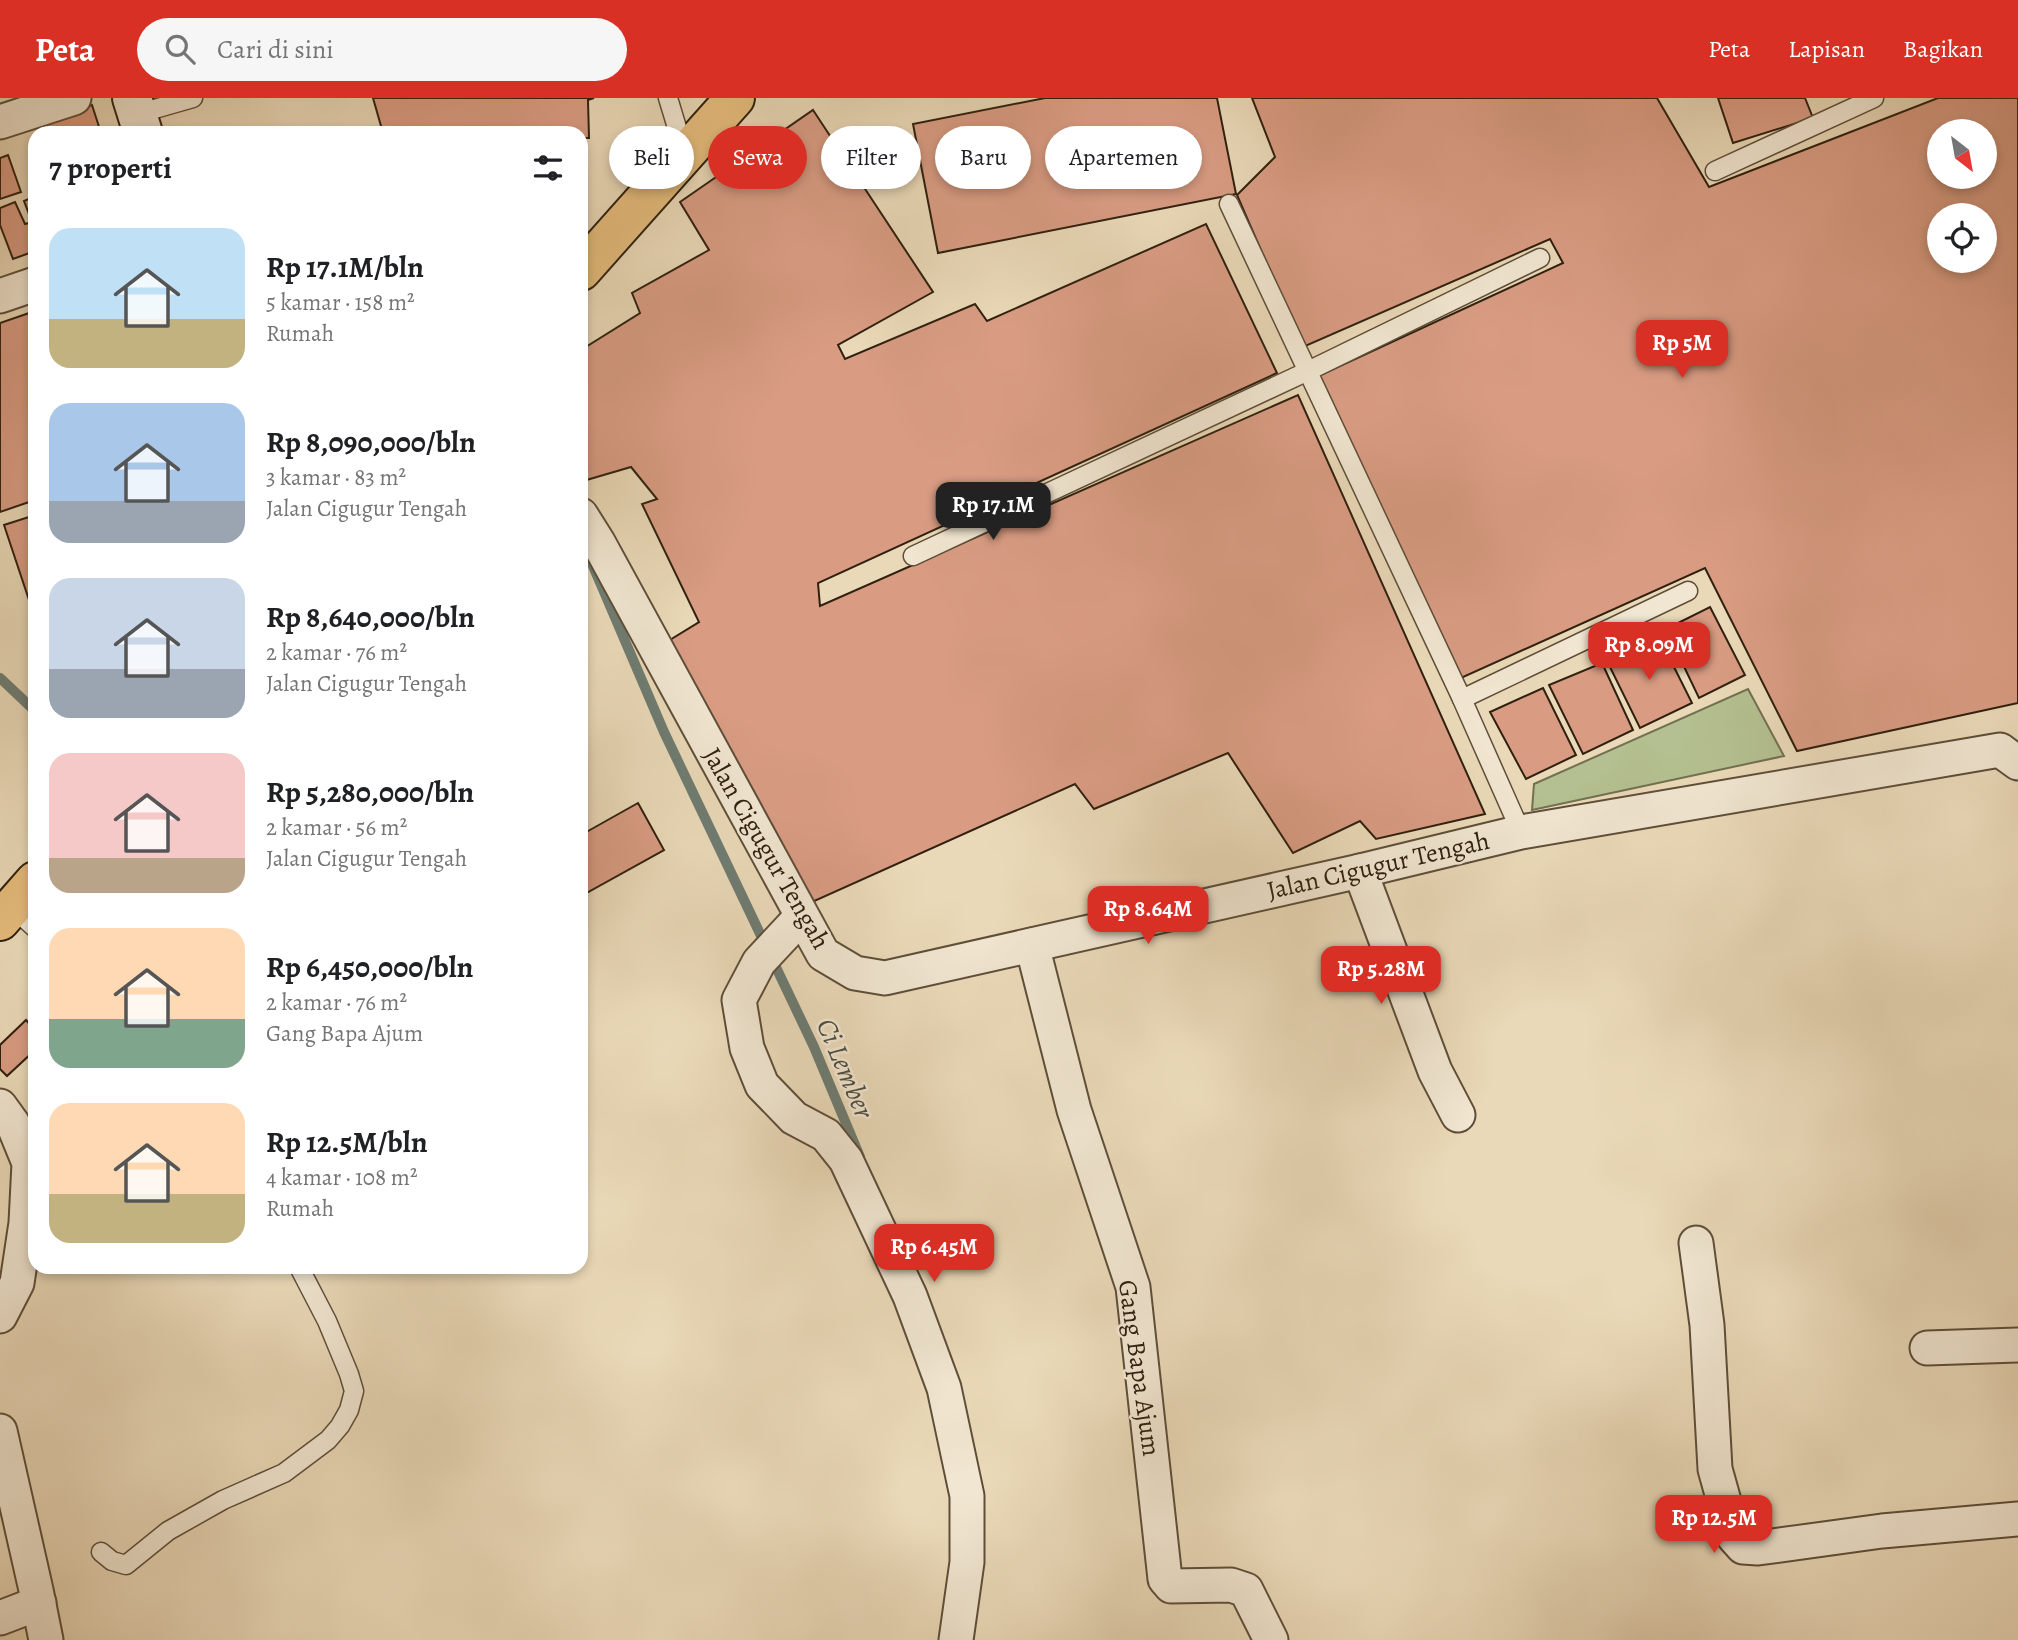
<!DOCTYPE html>
<html lang="id">
<meta charset="utf-8">
<style>
:root{--surface:#fff;--page:#f6f6f6;--text:#202124;--muted:#757577;--accent:#d93025}
body{margin:0;font-family:Alegreya,serif;background:var(--page);color:var(--text);height:100vh;display:flex;flex-direction:column;font-size:26px;white-space:nowrap}
*{box-sizing:border-box;margin:0}
p{font-size:23px;color:var(--muted)}
.icon{flex:none;width:38px;height:38px;fill:none;stroke:currentColor;stroke-width:2;stroke-linecap:round;stroke-linejoin:round}
.map{position:relative;flex:1;overflow:hidden}
.side{position:absolute;left:28px;top:28px;width:560px;height:1148px;display:flex;flex-direction:column;background:var(--surface);border-radius:21px;box-shadow:0 4px 10px #0003}
.side>*{flex:none}
.hud{position:absolute;left:609px;top:28px;width:665px;height:63px;display:flex;gap:14px}
.needle{width:46px;rotate:149deg}
.fabs{position:absolute;left:1927px;top:21px;display:grid;gap:14px}
.fabs a{display:grid;place-items:center;width:70px;height:70px;border-radius:50%;background:var(--surface);box-shadow:0 4px 10px #0003;font-size:35px}
.price{position:absolute;translate:-50% -60px;padding:0 16px;border-radius:14px;background:var(--accent);color:#fff;font-size:23px;line-height:46px;filter:drop-shadow(0 2px 4px #0008)}
.price::after{content:'';position:absolute;left:50%;top:42px;width:21px;height:16px;margin-left:-10px;background:inherit;clip-path:polygon(0 0,100% 0,50% 100%)}
.price.current{background:#222;color:#fff}
ul{padding:0;list-style:none}
li{display:flex;align-items:center;gap:21px;height:175px;padding:0 21px}
li span{display:grid;place-items:center;flex:none;width:196px;height:140px;border-radius:21px;color:#555}
li>.icon{margin-inline-start:auto}
span .icon{width:84px;height:84px;fill:#fffc;stroke-width:1}
li b{font-size:30px}
h2{display:flex;justify-content:space-between;align-items:center;height:84px;padding:0 21px;font-size:30px}
.tag{padding:0 24px;border-radius:32px;background:var(--surface);box-shadow:0 4px 10px #0003;font-size:24px;line-height:63px}
.tag.current{background:var(--accent);color:#fff}
header{display:flex;align-items:center;gap:42px;box-sizing:border-box;height:98px;padding:0 35px;background:var(--accent);color:#fff}
header strong{font-size:33px}
nav{display:flex;gap:38px;margin-inline-start:auto;font-size:24px}
.search{width:490px;height:63px;background:var(--page);display:flex;align-items:center;gap:18px;box-sizing:border-box;padding:0 24px;border-radius:38px;color:var(--muted);font-size:26px}
.map>svg:first-child{display:block}
.green{fill:#b4c091;stroke:#727050;stroke-width:2}
.lines{fill:none;stroke-linecap:round;stroke-linejoin:round}
.stream{stroke:#6e7c72;stroke-width:10}
.building{fill:#d99c83;stroke:#2f200f;stroke-width:2;fill-rule:evenodd}
.service-casing{stroke:#5e4e39;stroke-width:21}
.minor-casing{stroke:#5e4e39;stroke-width:37}
.secondary-casing{stroke:#2f200f;stroke-width:42}
.primary-casing{stroke:#2f200f;stroke-width:42}
.service{stroke:#f1e6d1;stroke-width:18}
.minor{stroke:#f1e6d1;stroke-width:33}
.secondary{stroke:#f1e6d1;stroke-width:38}
.primary{stroke:#e5bc7c;stroke-width:38}
.labels{text-anchor:middle;stroke-width:5;stroke-linejoin:round;paint-order:stroke}
.street-label{font-size:26px;fill:#2f200f;stroke:#f1e6d1}
.water-label{font-size:28px;font-style:italic;fill:#4e4e41;stroke:#f1e6d1}
</style>
<header>
<strong>Peta</strong>
<div class="search"><svg class="icon" aria-label="search" viewBox="0 0 24 24"><circle cx="10" cy="10" r="6"/><path d="M15 15l6 6"/></svg>Cari di sini</div>
<nav><a>Peta</a><a>Lapisan</a><a>Bagikan</a></nav>
</header>
<div class="map">
<svg width="2018" height="1542" viewBox="0 0 2018 1542">
<rect width="100%" height="100%" fill="#ead9b8"/>
<filter id="stains"><feTurbulence type="fractalNoise" baseFrequency=".00286" numOctaves="4"/><feColorMatrix values="0 0 0 0 .2 0 0 0 0 .09 0 0 0 0 .02 0 0 0 .5 -.17"/></filter>
<radialGradient id="worn" r=".72"><stop offset=".6" stop-color="#630" stop-opacity="0"/><stop offset="1" stop-color="#630" stop-opacity=".3"/></radialGradient>
<polygon class="green" points="1748,591 1784,658 1532,712 1534,686"/>
<g class="lines">
<g class="stream">
<polyline points="590,461 664,634 814,949 860,1059"/>
<polyline points="0,580 35,613"/>
</g>
</g>
<g class="building">
<polygon points="373,0 594,0 588,2 589,40 581,40 581,35 383,35"/>
<polygon points="1045,0 1217,0 1236,96 938,155 913,26"/>
<path d="M1252,0H1657L1709,89L1938,0H2018V605L1797,653L1705,470L1461,580L1316,279L1563,165L1550,141L1303,249L1237,97L1275,59ZM1939,33H1984V79H1939ZM1939,117H1984V163H1939Z"/>
<polygon points="1718,0 1805,0 1813,20 1733,45"/>
<polygon points="92,7 101,35 46,35 43,24"/>
<polygon points="813,12 933,194 838,247 845,261 975,206 987,223 1206,126 1277,275 818,485 820,508 1298,297 1485,716 1376,741 1360,723 1293,755 1228,655 1094,711 1075,686 801,809 660,548 699,524 642,406 657,401 631,369 583,383 581,380 581,252 640,215 632,195 709,152 680,104"/>
<polygon points="8,57 21,94 0,101 0,60"/>
<polygon points="35,98 35,153 13,161 0,127 0,110 15,104 25,126 32,124 24,103"/>
<polygon points="35,213 35,402 0,414 0,225"/>
<polygon points="35,417 35,520 4,427"/>
<polygon points="1710,509 1745,577 1699,600 1666,531"/>
<polygon points="1659,539 1692,605 1640,630 1607,563"/>
<polygon points="1602,565 1633,632 1583,656 1549,587"/>
<polygon points="1543,590 1576,657 1526,681 1490,614"/>
<polygon points="638,705 664,752 581,798 581,737"/>
<polygon points="26,922 35,932 35,952 7,978 0,971 0,947"/>
</g>
<g class="lines">
<defs>
<g id="service">
<polyline points="668,0 685,56"/>
<polyline points="137,16 193,0"/>
<polyline points="1715,73 1874,0"/>
<polyline points="1229,106 1462,601 1521,734"/>
<polyline points="913,458 1308,273 1540,160"/>
<polyline points="1462,601 1688,493"/>
<polyline points="12,809 35,830"/>
<polyline points="101,1454 112,1463 126,1467 168,1433 223,1402 284,1375 328,1342 340,1328 349,1312 354,1293 349,1276 327,1223 299,1169"/>
</g>
<g id="minor">
<polyline points="0,24 74,0"/>
<polyline points="0,198 35,186"/>
<polyline points="581,417 598,444 823,856 855,875 885,880 1360,773 1521,734 2000,652 2018,665"/>
<polyline points="1360,773 1435,973 1458,1017"/>
<polyline points="801,819 759,864 739,902 747,950 762,987 794,1020 826,1037 846,1062 910,1198 944,1290 967,1398 967,1464 956,1542"/>
<polyline points="1032,847 1074,1012 1133,1189 1165,1481 1171,1488 1231,1487 1246,1492 1271,1542"/>
<polyline points="0,1008 13,1026 29,1065 26,1125 17,1185 0,1218"/>
<polyline points="1696,1145 1707,1227 1715,1371 1734,1439 1743,1449 1758,1450 1882,1433 2018,1421"/>
<polyline points="1927,1250 2018,1247"/>
<polyline points="0,1333 36,1492 46,1542"/>
<polyline points="0,1520 39,1505"/>
</g>
<polyline id="secondary" points="132,0 143,35"/>
<g id="primary">
<polyline points="581,173 735,0"/>
<polyline points="0,823 35,783"/>
</g>
</defs>
<use href="#service" class="service-casing"/>
<use href="#minor" class="minor-casing"/>
<use href="#secondary" class="secondary-casing"/>
<use href="#primary" class="primary-casing"/>
<use href="#service" class="service"/>
<use href="#minor" class="minor"/>
<use href="#secondary" class="secondary"/>
<use href="#primary" class="primary"/>
</g>
<g class="labels">
<g class="street-label">
<text transform="translate(767 750) rotate(60)" y="9">Jalan Cigugur Tengah</text>
<text transform="translate(1378 767) rotate(-13)" y="9">Jalan Cigugur Tengah</text>
<text transform="translate(1140 1270) rotate(82)" y="9">Gang Bapa Ajum</text>
</g>
<g class="water-label">
<text transform="translate(846 970) rotate(67)" y="10">Ci Lember</text>
</g>
</g>
<rect width="100%" height="100%" filter="url(#stains)"/>
<rect width="100%" height="100%" fill="url(#worn)"/>
</svg>
<div class="fabs">
<a><svg class="needle" viewBox="-14 -14 28 28"><path d="M0-13l5 13h-10z" fill="#e53935"/><path d="M0 13l5-13h-10z" fill="#757577"/></svg></a>
<a><svg class="icon" aria-label="locate" viewBox="0 0 24 24"><circle cx="12" cy="12" r="6"/><path d="M12 2v4M12 18v4M2 12h4M18 12h4"/></svg></a>
</div>
<b class="price" style="left:1682px;top:282px">Rp 5M</b>
<b class="price current" style="left:993px;top:444px">Rp 17.1M</b>
<b class="price" style="left:1649px;top:584px">Rp 8.09M</b>
<b class="price" style="left:1148px;top:848px">Rp 8.64M</b>
<b class="price" style="left:1381px;top:908px">Rp 5.28M</b>
<b class="price" style="left:934px;top:1186px">Rp 6.45M</b>
<b class="price" style="left:1714px;top:1457px">Rp 12.5M</b>
<div class="hud">
<a class="tag">Beli</a>
<a class="tag current">Sewa</a>
<a class="tag">Filter</a>
<a class="tag">Baru</a>
<a class="tag">Apartemen</a>
</div>
<section class="side">
<h2>7 properti<svg class="icon" aria-label="filters" viewBox="0 0 24 24"><path d="M4 7h16M4 17h16"/><circle cx="9" cy="7" r="2"/><circle cx="15" cy="17" r="2"/></svg></h2>
<ul>
<li><span style="background:linear-gradient(#bfe0f5 65%,#c2b280 0)"><svg class="icon" aria-label="home" viewBox="0 0 24 24"><path d="M3 11l9-7 9 7M6 9v11h12V9"/></svg></span><div><b>Rp 17.1M/bln</b><p>5 kamar · 158 m²</p><p>Rumah</p></div></li>
<li><span style="background:linear-gradient(#a9c7e8 70%,#9aa5b1 0)"><svg class="icon" aria-label="home" viewBox="0 0 24 24"><path d="M3 11l9-7 9 7M6 9v11h12V9"/></svg></span><div><b>Rp 8,090,000/bln</b><p>3 kamar · 83 m²</p><p>Jalan Cigugur Tengah</p></div></li>
<li><span style="background:linear-gradient(#c9d6e8 65%,#9aa5b1 0)"><svg class="icon" aria-label="home" viewBox="0 0 24 24"><path d="M3 11l9-7 9 7M6 9v11h12V9"/></svg></span><div><b>Rp 8,640,000/bln</b><p>2 kamar · 76 m²</p><p>Jalan Cigugur Tengah</p></div></li>
<li><span style="background:linear-gradient(#f6c9c9 75%,#b9a48a 0)"><svg class="icon" aria-label="home" viewBox="0 0 24 24"><path d="M3 11l9-7 9 7M6 9v11h12V9"/></svg></span><div><b>Rp 5,280,000/bln</b><p>2 kamar · 56 m²</p><p>Jalan Cigugur Tengah</p></div></li>
<li><span style="background:linear-gradient(#ffd9b3 65%,#7fa58c 0)"><svg class="icon" aria-label="home" viewBox="0 0 24 24"><path d="M3 11l9-7 9 7M6 9v11h12V9"/></svg></span><div><b>Rp 6,450,000/bln</b><p>2 kamar · 76 m²</p><p>Gang Bapa Ajum</p></div></li>
<li><span style="background:linear-gradient(#ffd9b3 65%,#c2b280 0)"><svg class="icon" aria-label="home" viewBox="0 0 24 24"><path d="M3 11l9-7 9 7M6 9v11h12V9"/></svg></span><div><b>Rp 12.5M/bln</b><p>4 kamar · 108 m²</p><p>Rumah</p></div></li>
</ul>
</section>
</div>
